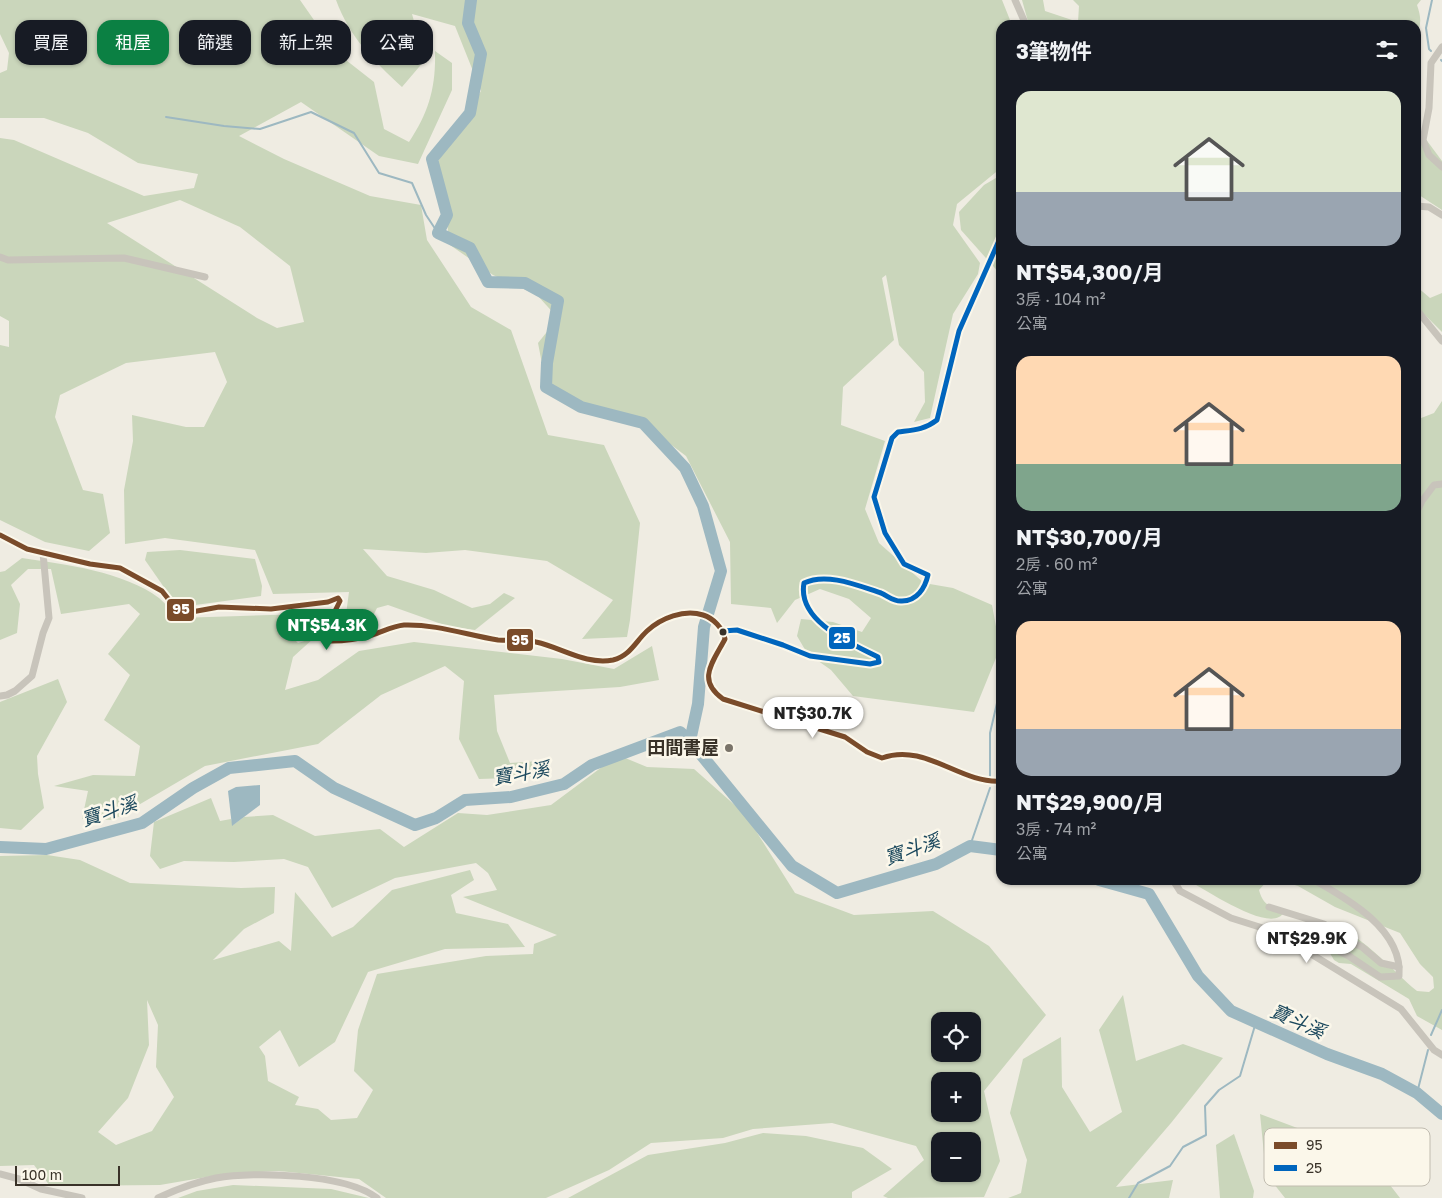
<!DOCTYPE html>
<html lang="zh-TW">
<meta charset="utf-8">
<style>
:root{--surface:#171b24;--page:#20242c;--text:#f1f3f6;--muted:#9ea1a6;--accent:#0b8043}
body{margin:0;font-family:"Golos Text","Noto Sans TC",sans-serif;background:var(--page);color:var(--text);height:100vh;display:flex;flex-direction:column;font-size:19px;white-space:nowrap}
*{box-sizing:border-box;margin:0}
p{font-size:16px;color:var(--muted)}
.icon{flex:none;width:28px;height:28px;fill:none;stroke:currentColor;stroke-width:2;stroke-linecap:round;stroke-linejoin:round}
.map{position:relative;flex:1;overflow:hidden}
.side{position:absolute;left:996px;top:20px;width:425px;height:865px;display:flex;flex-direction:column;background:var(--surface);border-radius:15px;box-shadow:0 1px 4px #0004}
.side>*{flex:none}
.guide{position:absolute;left:15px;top:20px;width:475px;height:45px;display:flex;gap:10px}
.buttons{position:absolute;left:931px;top:1012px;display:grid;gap:10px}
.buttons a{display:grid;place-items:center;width:50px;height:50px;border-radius:10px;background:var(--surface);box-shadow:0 1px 4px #0004;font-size:25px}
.scale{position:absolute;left:15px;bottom:12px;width:105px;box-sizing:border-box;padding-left:5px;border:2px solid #393228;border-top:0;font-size:14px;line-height:18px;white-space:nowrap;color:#393228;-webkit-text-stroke:4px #fbf7ea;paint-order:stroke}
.price{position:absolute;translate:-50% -42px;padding:0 11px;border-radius:18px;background:#fff;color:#222;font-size:16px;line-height:32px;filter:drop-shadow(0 1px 2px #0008)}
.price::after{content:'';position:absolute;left:50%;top:30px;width:15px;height:11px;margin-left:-8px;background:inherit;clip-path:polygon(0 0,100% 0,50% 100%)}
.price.on{background:var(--accent);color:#fff}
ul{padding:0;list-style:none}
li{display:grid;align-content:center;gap:10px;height:265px;padding:0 20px}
li span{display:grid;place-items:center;height:155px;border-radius:15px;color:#555}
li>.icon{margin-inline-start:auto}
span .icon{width:90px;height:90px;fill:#fffc;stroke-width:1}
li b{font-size:21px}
h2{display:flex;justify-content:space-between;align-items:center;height:60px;padding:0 20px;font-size:21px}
.tag{padding:0 18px;border-radius:15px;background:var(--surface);box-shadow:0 1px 4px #0004;font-size:18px;line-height:45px}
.tag.on{background:var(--accent);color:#fff}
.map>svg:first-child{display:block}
.green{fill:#cad6bb;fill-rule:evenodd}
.water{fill:#9db8c1}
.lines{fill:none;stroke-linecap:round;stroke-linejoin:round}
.stream{stroke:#9db8c1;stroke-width:2}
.river{stroke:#9db8c1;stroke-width:12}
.minor{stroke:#c8c4bb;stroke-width:7}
.bus-1-casing{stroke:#fbf7ea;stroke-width:9}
.bus-2-casing{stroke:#fbf7ea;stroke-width:9}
.bus-1{stroke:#7a4b2a;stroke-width:5}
.bus-2{stroke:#0065bd;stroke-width:5}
.bus-dot{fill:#393228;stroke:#fbf7ea;stroke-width:2}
.poi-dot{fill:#797369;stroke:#fbf7ea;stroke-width:2}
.labels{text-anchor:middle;stroke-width:5;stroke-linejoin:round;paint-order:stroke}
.poi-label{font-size:18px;font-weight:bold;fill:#393228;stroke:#fbf7ea;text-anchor:end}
.water-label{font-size:19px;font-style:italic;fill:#1b485d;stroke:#fbf7ea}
.key{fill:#fbf7ea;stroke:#c1bcb0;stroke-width:1}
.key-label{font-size:14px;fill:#393228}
.line-badge{stroke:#fbf7ea;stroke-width:2}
.badge-label{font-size:14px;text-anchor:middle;font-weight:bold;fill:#fff}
</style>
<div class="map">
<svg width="1442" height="1198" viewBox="0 0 1442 1198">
<rect width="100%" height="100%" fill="#efece2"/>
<g class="green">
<path d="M0,0H300L337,53L374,82L384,129L409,142C429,112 436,87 435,51L452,63V90L418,164L379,156L301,102L239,136L284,159L370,196L421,205L427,240L471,307L511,330L548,435L604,445L640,523L630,620L627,637L582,639L613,600L547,561L465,550L426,553L363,549L387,576L434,590L472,608L490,604L504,593L515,598L475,630L447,626L388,605L377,608L368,626L344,629L349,592L273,594L255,550L165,538L125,544L124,490L133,441L132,415L186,427H204L227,382L215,352L126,363L60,395L55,417L83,490L103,494L110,533L89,551L45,542L0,520V345L9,347V321L0,316V138L14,140L144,196L194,188L198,174L138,163L88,133L44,118H0V73L7,70L9,53L0,34ZM180,200L240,227L290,266L304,322L277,328L257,318L107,223Z"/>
<path d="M336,0H1002L1012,25H1001V168L957,204L953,225L980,263L978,274L953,314L930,418L914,422L925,402L924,372L899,345L886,275L882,278L894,340L843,387L841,425L885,441L865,509L879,543L924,583L953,588L992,605L1000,648L974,712L853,696L831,670L807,653L797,636L801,619L833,622L862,632L871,618L849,599L820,589L795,600L777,623L771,608L731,604L730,542L686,456L645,425L596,410L547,390L538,343L558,318L537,295L493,275L450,245L446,216L432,171L481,91L455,26L412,14L425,60L402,87C373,60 350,38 336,0Z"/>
<path d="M1022,0H1043L1045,11L1078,22L1079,6L1073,0H1421L1417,5C1421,17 1422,24 1416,36V25H1029Z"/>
<polygon points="1416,126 1442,161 1442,210 1416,193"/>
<polygon points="1001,175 1001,275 961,230 959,212 984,185"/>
<polygon points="1416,286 1430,298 1442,293 1442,332 1416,306"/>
<path d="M1442,401V1030L1417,1016L1409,999L1351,964L1339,963L1334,960L1325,945L1301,937L1295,929C1300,926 1307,922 1313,921C1346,918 1389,967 1412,987L1417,991L1429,992L1434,988L1433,977L1420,964L1400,933L1335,907L1298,886L1278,880H1416V420L1434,413Z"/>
<polygon points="180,550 255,559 262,586 261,596 188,606 175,603 145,560 147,552"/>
<path d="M22,558C64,564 125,572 159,598C166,604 172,612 178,618L302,614L322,611L286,631L298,643L314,638L293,657L285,690L318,680L359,651L414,642L562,659L614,669L652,646L659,680L620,687L494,695L497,731L510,763L540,761L535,777L479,779L459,739L464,681L445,666L381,695L318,744L205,766L113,820L82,819L88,791L54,786L93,775L135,776L140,746L104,720L130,675L108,654L140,614L129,604L61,614L51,569H28L11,585L20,604L17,633L0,640V572L5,571Z"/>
<polygon points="58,679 67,702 37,756 38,774 44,808 21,830 0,828 0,702"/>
<path d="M618,755L647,767L694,769L746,815L795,893L854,915L933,911L989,946L1046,1015L984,1091L1000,1161L984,1197L888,1198L883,1196L924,1160L916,1146L832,1123L753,1129L723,1138L651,1143L609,1170L546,1198H386L359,1179L279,1171L224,1174L160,1185L50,1186L34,1165L0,1166V856L47,855L80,860L130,883L241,888L275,887L274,913L244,929L213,960L279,941L291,951L295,892L332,937L353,927L392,890L470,870L474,880L451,895L456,913L508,924L525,947L445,949L368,972L335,1042L299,1067L280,1030L259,1047L265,1056L268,1081L299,1097L295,1105L318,1109L331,1120L357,1118L373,1090L354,1071L358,1030L377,974L486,956L533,954L534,944L557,935L463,897L497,890L488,873L476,863L395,878L332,908L308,867L284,859L234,862L184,861L160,869L150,856L154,822L211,798L220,821L231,819L233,825L244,817L273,815L315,836L380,829L404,847L458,813L487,815L551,805ZM147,1000L158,1025L156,1067L174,1097L152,1131L116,1145L98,1132L128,1098L149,1045ZM940,1021H972V1054H940ZM940,1081H972V1114H940ZM940,1141H972V1174H940Z"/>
<path d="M1187,880H1268L1259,890C1263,905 1270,907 1284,912C1272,936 1204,888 1187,880Z"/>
<polygon points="1123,995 1136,1061 1183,1044 1223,1058 1171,1123 1116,1187 1173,1180 1169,1198 1008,1198 1021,1193 1027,1160 1010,1113 1023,1059 1061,1037 1062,1087 1090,1132 1122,1112 1099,1030"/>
<polygon points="1260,1114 1300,1129 1354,1145 1366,1154 1400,1198 1285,1198 1266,1174"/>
<polygon points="763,1133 806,1136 863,1148 892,1169 852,1192 852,1198 568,1198 648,1155 725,1143"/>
<polygon points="1234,1134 1254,1191 1253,1198 1220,1198 1216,1145"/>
<polygon points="233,1185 331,1189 369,1198 178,1198 197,1191"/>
</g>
<polygon class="water" points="260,785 260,805 232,826 228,791 236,787"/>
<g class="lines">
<g class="stream">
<polyline points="1431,51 1429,49 1426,28 1432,0"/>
<polyline points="1441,60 1442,61"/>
<polyline points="166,117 224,126 260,129 311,112 354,133 379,173 412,183 426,215 438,233"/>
<polyline points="1001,560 997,562 1001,591"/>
<polyline points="990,776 990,733 1001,686"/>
<polyline points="970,846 990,788"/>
<polyline points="1110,883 1111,880"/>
<polyline points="1431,1035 1442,1010"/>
<polyline points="1417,1093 1428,1050"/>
<polyline points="1129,1198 1138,1183 1170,1166 1183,1147 1206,1135 1205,1106 1219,1090 1240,1076 1256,1022"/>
</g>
<g class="river">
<polyline points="471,0 468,23 481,54 470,113 432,159 447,215 438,233 470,248 488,282 525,283 558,301 547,363 546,387 581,407 643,423 685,468 703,506 721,571 704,627 698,704 690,741"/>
<polyline points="0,847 46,849 142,823 193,788 229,768 295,761 334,788 415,825 436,818 465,800 511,797 564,784 592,765 680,732 690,741 792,866 837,893 936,864 970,846 1001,850"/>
<polyline points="1099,880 1149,894 1198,976 1231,1011 1327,1054 1382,1074 1417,1093 1442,1114"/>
</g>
<g class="minor">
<polyline points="1015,0 1026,25"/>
<polyline points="1442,47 1431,63 1429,108 1423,140 1429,155 1442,167"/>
<polyline points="1416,206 1429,207 1442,215"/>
<polyline points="0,257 8,260 124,258 205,277"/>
<polyline points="1416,309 1442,341"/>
<polyline points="1416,513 1422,501 1434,485 1442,484"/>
<path d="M0,535L27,549L90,564L120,568L162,591L173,605L186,613L219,607L271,609L328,602L338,598L340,601L332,617L328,638L331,641C344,641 359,639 372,635C382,632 393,626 404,625C436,624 467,635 498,640C511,641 524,639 536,642C563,648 585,665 613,660C630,656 636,641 647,631C661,618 684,609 703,615C713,618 723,628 725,639C713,662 696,680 723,699L845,737L867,752L882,758C925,742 960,784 1001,781"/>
<path d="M723,631L737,630L783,645L810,656L870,664L879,662L878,657C850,643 797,621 804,583C827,572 859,586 881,593C888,596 894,602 902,601C917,601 925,588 928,575L904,564L885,533L874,497L892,438L898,432C913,430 924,430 937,420L959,331L1001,236"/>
<polyline points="0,696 7,695 15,691 32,676 43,633 49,618 43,553"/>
<polyline points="1173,880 1180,891 1231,918 1269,930 1303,949 1401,1009 1434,1050 1442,1055"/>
<polyline points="1269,907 1324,924 1341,937 1362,947 1381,963 1399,967"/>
<path d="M1303,949L1325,944L1349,956L1380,977L1399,976C1403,930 1348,899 1314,880"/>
<polyline points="0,1174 19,1179 41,1189 82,1198"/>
<path d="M158,1198C177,1189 196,1182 216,1178C255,1171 346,1174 377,1198"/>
</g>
<defs>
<path id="bus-1" d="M0,535L27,549L90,564L120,568L162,591L173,605L186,613L219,607L271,609L328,602L338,598L340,601L332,617L328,638L331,641C344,641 359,639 372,635C382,632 393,626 404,625C436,624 467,635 498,640C511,641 524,639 536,642C563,648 585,665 613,660C630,656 636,641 647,631C661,618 684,609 703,615C713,618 723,628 725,639C713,662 696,680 723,699L845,737L867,752L882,758C925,742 960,784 1001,781"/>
<path id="bus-2" d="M723,631L737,630L783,645L810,656L870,664L879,662L878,657C850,643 797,621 804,583C827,572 859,586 881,593C888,596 894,602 902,601C917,601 925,588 928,575L904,564L885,533L874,497L892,438L898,432C913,430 924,430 937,420L959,331L1001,236"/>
</defs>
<use href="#bus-1" class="bus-1-casing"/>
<use href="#bus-2" class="bus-2-casing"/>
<use href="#bus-1" class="bus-1"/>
<use href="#bus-2" class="bus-2"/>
</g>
<circle class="bus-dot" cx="723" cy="632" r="4.5"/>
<circle class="poi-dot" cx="729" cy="748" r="5"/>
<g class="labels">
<g class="poi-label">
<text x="719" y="754">田間書屋</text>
</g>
<g class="water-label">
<text transform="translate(521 773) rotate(-10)" y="7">寶斗溪</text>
<text transform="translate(109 811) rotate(-18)" y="7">寶斗溪</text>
<text transform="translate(912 849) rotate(-19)" y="7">寶斗溪</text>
<text transform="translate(1298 1021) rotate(24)" y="7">寶斗溪</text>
</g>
</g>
<rect x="1264" y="1128" width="166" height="58" rx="8" class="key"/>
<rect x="1274" y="1142" width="23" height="7" fill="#7a4b2a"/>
<rect x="1274" y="1165" width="23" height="6" fill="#0065bd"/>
<g class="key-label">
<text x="1306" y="1150">95</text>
<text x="1306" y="1173">25</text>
</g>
<g class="line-badge">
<rect x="166" y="598" width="29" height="24" rx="5" fill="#7a4b2a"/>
<rect x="828" y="626" width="28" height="24" rx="5" fill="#0065bd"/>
<rect x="506" y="628" width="28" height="24" rx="5" fill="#7a4b2a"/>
</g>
<g class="badge-label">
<text x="181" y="614">95</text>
<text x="842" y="643">25</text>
<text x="520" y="645">95</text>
</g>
</svg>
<div class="buttons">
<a><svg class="icon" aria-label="locate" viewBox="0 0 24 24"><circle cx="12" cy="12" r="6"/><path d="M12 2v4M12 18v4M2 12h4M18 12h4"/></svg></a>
<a>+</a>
<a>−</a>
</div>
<div class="scale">100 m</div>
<b class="price on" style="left:327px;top:651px">NT$54.3K</b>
<b class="price" style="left:813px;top:739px">NT$30.7K</b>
<b class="price" style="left:1307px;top:964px">NT$29.9K</b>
<div class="guide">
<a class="tag">買屋</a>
<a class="tag on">租屋</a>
<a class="tag">篩選</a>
<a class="tag">新上架</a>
<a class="tag">公寓</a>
</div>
<section class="side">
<h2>3筆物件<svg class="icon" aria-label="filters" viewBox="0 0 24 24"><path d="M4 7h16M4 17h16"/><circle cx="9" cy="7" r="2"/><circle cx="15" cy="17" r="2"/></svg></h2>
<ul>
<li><span style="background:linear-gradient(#dfe7d0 65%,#9aa5b1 0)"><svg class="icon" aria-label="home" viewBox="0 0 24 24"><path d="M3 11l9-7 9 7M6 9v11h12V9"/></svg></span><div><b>NT$54,300/月</b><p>3房 · 104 m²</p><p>公寓</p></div></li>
<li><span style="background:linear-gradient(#ffd9b3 70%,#7fa58c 0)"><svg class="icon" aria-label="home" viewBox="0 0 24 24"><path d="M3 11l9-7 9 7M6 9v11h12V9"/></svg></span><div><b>NT$30,700/月</b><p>2房 · 60 m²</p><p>公寓</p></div></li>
<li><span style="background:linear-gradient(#ffd9b3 70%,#9aa5b1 0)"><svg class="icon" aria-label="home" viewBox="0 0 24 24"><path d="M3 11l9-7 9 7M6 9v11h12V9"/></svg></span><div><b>NT$29,900/月</b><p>3房 · 74 m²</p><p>公寓</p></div></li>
</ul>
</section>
</div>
